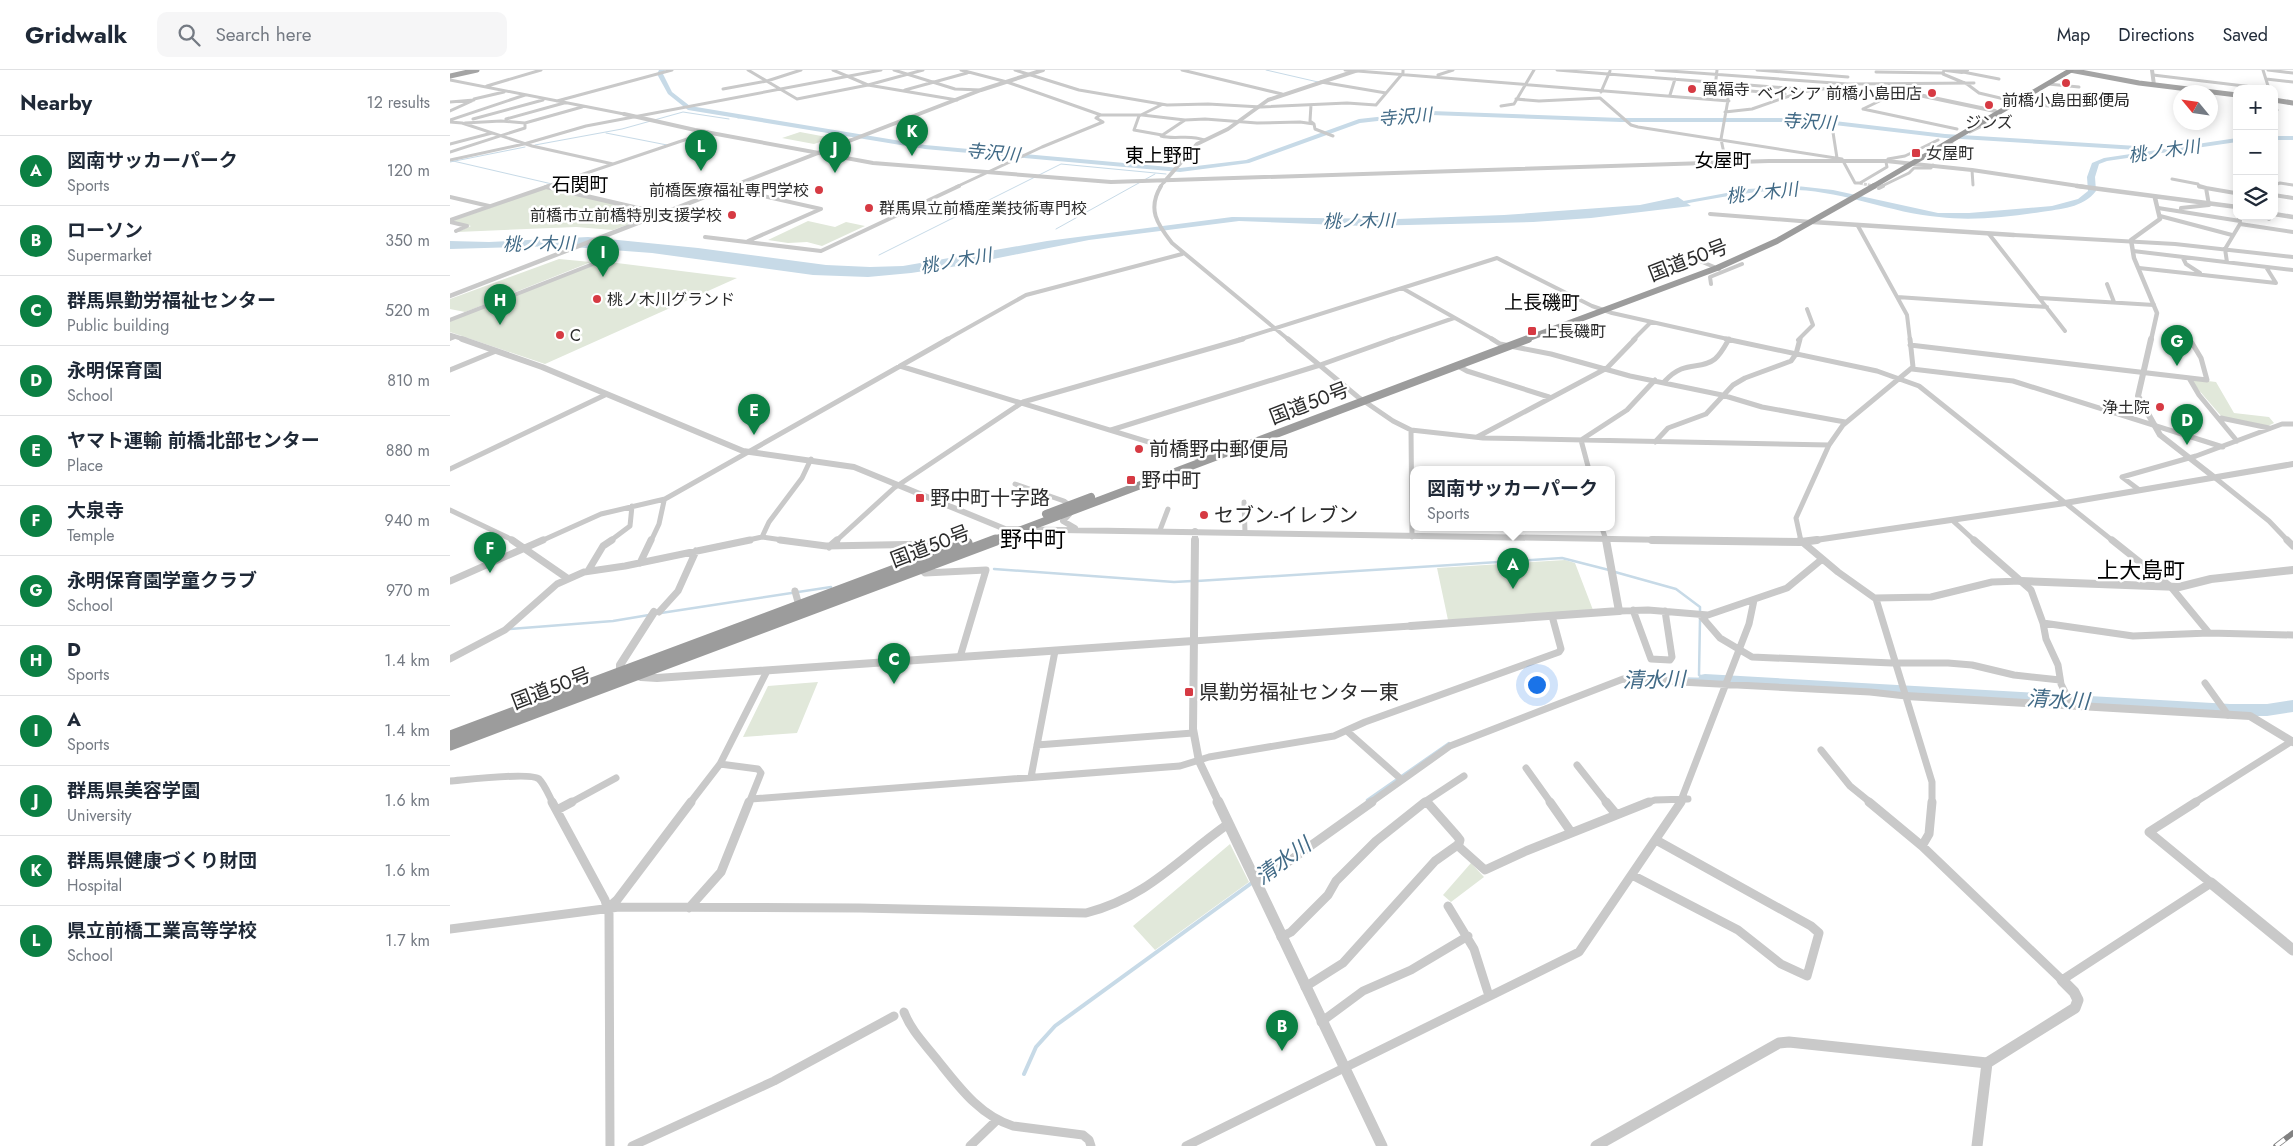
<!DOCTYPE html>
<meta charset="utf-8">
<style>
body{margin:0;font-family:Jost,"Noto Sans JP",sans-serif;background:#f6f6f7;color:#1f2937}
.controls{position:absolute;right:15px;top:15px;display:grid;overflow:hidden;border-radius:10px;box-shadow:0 2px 12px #0003}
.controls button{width:45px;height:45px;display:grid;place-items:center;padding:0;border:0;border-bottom:1px solid #e0e1e3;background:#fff;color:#1f2937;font:25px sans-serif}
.compass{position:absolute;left:1723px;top:15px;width:45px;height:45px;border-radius:50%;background:#fff;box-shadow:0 2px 12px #0003;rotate:299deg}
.you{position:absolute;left:1086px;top:614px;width:18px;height:18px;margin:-12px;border:4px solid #fff;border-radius:50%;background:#1a73e8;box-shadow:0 0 0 8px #1a73e833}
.badge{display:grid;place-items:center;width:32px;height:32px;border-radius:50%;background:#0b8043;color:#fff;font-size:16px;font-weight:700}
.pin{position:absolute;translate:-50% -41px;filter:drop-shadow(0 1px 2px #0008)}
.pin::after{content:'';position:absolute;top:26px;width:18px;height:15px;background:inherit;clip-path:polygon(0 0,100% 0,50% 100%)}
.popup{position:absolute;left:960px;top:396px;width:205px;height:65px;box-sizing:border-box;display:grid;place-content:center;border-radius:10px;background:#fff;filter:drop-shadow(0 1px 4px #0005);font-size:16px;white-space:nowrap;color:#747a83}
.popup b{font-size:19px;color:#1f2937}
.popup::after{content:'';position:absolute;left:50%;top:100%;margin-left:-10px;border:10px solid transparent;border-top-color:#fff}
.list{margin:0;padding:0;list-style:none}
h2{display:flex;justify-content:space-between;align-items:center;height:65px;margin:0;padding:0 20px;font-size:21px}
h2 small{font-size:16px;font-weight:400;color:#747a83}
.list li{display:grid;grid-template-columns:32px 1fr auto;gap:15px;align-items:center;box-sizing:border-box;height:70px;padding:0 20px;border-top:1px solid #e0e1e3}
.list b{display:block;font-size:19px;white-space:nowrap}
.list p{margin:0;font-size:16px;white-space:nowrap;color:#747a83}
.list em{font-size:16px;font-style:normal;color:#747a83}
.icon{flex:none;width:28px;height:28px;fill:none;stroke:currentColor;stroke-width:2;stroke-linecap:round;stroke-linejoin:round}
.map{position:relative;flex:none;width:1843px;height:1076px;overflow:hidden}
header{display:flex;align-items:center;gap:30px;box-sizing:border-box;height:70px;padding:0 25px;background:#fff;border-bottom:1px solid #e0e1e3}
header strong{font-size:24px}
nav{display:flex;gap:28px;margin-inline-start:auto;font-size:18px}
.search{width:350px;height:45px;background:#f6f6f7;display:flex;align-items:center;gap:12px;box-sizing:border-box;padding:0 18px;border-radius:10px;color:#747a83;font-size:19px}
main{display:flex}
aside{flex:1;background:#fff}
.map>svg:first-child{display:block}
</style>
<header>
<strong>Gridwalk</strong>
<div class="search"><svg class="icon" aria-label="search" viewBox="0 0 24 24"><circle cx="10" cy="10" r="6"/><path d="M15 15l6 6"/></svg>Search here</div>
<nav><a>Map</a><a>Directions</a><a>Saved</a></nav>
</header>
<main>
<aside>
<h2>Nearby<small>12 results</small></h2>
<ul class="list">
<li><span class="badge">A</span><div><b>図南サッカーパーク</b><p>Sports</p></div><em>120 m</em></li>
<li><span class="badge">B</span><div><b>ローソン</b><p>Supermarket</p></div><em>350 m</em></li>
<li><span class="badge">C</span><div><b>群馬県勤労福祉センター</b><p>Public building</p></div><em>520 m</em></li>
<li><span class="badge">D</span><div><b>永明保育園</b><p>School</p></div><em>810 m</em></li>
<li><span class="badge">E</span><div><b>ヤマト運輸 前橋北部センター</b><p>Place</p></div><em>880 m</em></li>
<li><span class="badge">F</span><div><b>大泉寺</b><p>Temple</p></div><em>940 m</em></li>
<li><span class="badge">G</span><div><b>永明保育園学童クラブ</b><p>School</p></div><em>970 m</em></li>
<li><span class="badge">H</span><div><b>D</b><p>Sports</p></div><em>1.4 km</em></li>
<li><span class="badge">I</span><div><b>A</b><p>Sports</p></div><em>1.4 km</em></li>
<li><span class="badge">J</span><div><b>群馬県美容学園</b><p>University</p></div><em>1.6 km</em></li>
<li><span class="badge">K</span><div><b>群馬県健康づくり財団</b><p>Hospital</p></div><em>1.6 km</em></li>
<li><span class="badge">L</span><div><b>県立前橋工業高等学校</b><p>School</p></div><em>1.7 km</em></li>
</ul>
</aside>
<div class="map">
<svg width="1843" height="1076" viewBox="0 0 1843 1076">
<rect width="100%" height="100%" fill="#fff"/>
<path fill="#e1e8da" d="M350 62 382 68 364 74 332 68Z
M96 118 206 144 163 160 126 157 7 162 21 156 2 151Z
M358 151 385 157 396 152 415 156 372 176 357 172 338 173 318 170Z
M109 189 141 192 15 242 0 239V229Z
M159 192 287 208 95 294 0 262V251L138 196Z
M1742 309 1766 312 1784 343 1819 347 1824 353 1818 356 1772 347 1747 318Z
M1115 490 1125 493 1143 540 998 550 987 498Z
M368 612 347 663 293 667 318 616Z
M780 774 799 812 705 880 683 856Z
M1021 793 1034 807 1001 832 993 825Z"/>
<path fill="#c7dae7" d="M1228 127 1241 136 1141 148 1083 152 914 156 789 151 639 170 508 196 461 203 418 207 363 205 202 183 109 176 0 179V171L39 172 138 167 248 178 376 195 420 197 453 196 597 171 782 147 948 149 1054 145 1190 135Z"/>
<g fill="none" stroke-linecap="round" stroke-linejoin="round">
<path stroke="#c7dae7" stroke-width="1" d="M816 0 868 12
M288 48 297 47
M156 63 217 75
M85 75 172 59 233 42 279 49
M3 91 102 114
M0 92 75 77
M606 159 705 104
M429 185 611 94 716 104"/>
<path stroke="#c7dae7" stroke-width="2.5" d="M544 499 724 512 742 511
M1165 502 1226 519 1250 537V543
M747 511 1112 488 1159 500
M211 543 381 517
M1250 549 1249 605 1254 609
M60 559 163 551 199 545
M1174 607 1255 609
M917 730 999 673"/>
<path stroke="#c7dae7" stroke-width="4" d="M574 1004 586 977 605 956 803 812"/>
<path fill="#c7dae7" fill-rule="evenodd" d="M209 0H215L213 4 222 22 240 36 475 75 730 98 796 90 909 49 981 41 1171 48H1359L1495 64 1687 76 1690 78 1687 80 1495 68 1359 52H1171L981 45 910 53 799 93 730 102 475 79 238 40 218 24 207 4Z
M1824 66H1843V70H1824Z
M1787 68V72L1657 91 1649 94 1645 107 1646 121C1633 138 1610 139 1591 142 1558 147 1522 151 1489 147 1441 143 1396 122 1347 120 1303 119 1259 130 1216 137L1212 135 1298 119 1347 116 1383 120 1488 143H1519L1602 136 1628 129 1638 121 1637 107 1642 93 1654 88Z
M1255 604 1780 634H1817L1843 630V642L1817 646H1780L1255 614 1250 613 1248 609 1250 605Z"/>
<path stroke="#d5d5d5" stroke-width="3" stroke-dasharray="3 1" stroke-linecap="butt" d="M1410 113 1427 117"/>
<path stroke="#d5d5d5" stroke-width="4" stroke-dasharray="4 2" stroke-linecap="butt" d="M1422 116 1429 118"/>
<path stroke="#c9c9c9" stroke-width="3" d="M298 0 347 29 418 15 473 0
M383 0 418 15 507 30
M444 0 505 19 531 20
M511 0 557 12 651 45H692L735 50 755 49 807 53 850 52 864 54
M565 0 629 20 717 35 758 34 811 37 897 33 926 35 953 3V0
M732 0 832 24
M895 0 1279 31
M1107 0 1349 19
M1206 0 1398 14 1524 13
M1267 0 1265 18 1335 24
M1307 0 1398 7
M1494 0 1493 4 1517 14 1529 23 1567 32 1599 36
M1813 0 1819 19
M1818 0 1843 3
M1426 2 1493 3
M1513 2 1549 9
M988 5 1003 0
M1703 5 1819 19
M1816 9 1843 12
M0 10 174 44
M871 12 936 23
M1598 14 1629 17
M37 16 91 0
M1434 18 1450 21
M273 19 317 11 351 0
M455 20 517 3
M1151 22 1160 1
M1220 25 1225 9
M24 29 54 22
M1066 29 1089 31 1150 28 1181 55 1188 57 1392 89 1405 113H1410L1437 97 1436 92 1438 89 1455 86 1488 70
M107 31 222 0
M0 32 24 30 0 41
M1824 34 1827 40
M711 35 689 46 684 60 712 65
M861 35 860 51 864 54 865 59 883 66
M1051 36 1064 34 1084 0
M1413 39 1507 59
M1413 39 1450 21
M1275 42 1302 39 1351 22 1387 17
M23 49 93 30
M56 49 114 33
M0 50 75 25
M735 50 711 66C725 70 740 64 754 70
M0 52 12 53 82 76 163 94
M15 53 51 51 75 53 132 37
M1382 56 1387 88
M1520 62 1538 53
M0 74 42 63
M0 82 75 58V53
M1486 84 1502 73
M0 90 74 74 136 56 431 0
M1276 93 1271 69 1278 30 1277 21
M1522 100 1523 115
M1722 109 1748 114 1749 117H1752
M1824 115 1830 113 1843 115
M95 117 258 62
M506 117 592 77 653 52 646 48 650 45
M710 117 714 112
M1430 117 1459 103 1464 98H1481L1483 95"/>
<path stroke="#c9c9c9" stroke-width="4" d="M711 116C697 139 707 154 722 173L839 270
M1787 117 1785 123 1787 137
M278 118 371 139 298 171
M1429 118 1433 116
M1756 118 1785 123
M1824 125 1843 128
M0 127 39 136
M1708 138 1790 151
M1731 141V138L1759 135 1756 118 1749 116
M1260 144 1362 152
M1710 146 1782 165
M1819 146V149
M0 150 99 116
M0 152 17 156 6 161
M1790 154 1843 162
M1408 156 1457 245 1460 270
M1539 164 1615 261
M1564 165 1725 174 1843 187
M255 167 371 181 509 116
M1683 181 1843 200
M1238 186 1269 199
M1733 188 1736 194 1750 203
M1777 192 1775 179 1790 154 1789 146
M1689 198 1826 213 1816 197
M1261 214 1260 207 1292 194
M1657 214 1664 232
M952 218 1044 270
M1447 227 1597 237
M1590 228 1704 235
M0 250 143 194
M0 269 5 267
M496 270 576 225 732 184
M788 270 1047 188 1142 236 1162 243 1282 270
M940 270 1004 248
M1183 270 1201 252
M1348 270 1363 255 1357 239"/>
<path stroke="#c9c9c9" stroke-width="5" d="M838 269 908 327 943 351 961 360 1033 368 1379 375
M1042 269 1050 274 1101 284 1180 306 1272 325 1312 337 1395 352
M1276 269 1427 301 1469 316 1663 471
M1460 275 1757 310 1751 288 1742 273
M450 296 738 384 755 391
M1008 296 1017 301 1099 327
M1462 299 1563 311 1773 377
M0 300 46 281
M1739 308 1749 325 1787 371
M1215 311C1235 289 1250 301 1265 289 1271 284 1275 276 1279 269
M1771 348 1819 358
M661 360 870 295 943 269
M961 360 962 467
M1027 367 1157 298 1185 269
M1131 370 1177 340 1205 310
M1131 370 1139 400
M1205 372 1218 358 1256 344 1283 315 1295 308 1341 291 1346 284 1350 269
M0 399 155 325
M1764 407 1819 451 1838 471
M565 414 614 431 619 435
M1688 419 1672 407 1746 386 1832 354H1843
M794 432 795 462
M0 440 65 471
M1502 450 1525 471
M1152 458 1156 470
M710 460 718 439
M312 467 319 452 352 408 361 389
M91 471 151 444 215 429 498 269
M160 471 180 456 182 436
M201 471 209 454 214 431 212 430
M294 471 312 467 339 471
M386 471 444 418 573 332 793 269
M1351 471 1346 448 1379 375 1393 355 1463 297 1460 269"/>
<path stroke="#c9c9c9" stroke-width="7" d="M62 470 117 508
M330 470 376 476 483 474 491 483
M1350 470 1388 502 1426 529 1482 712V733
M1524 470 1581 520 1593 553 1596 569 1608 595 1611 614 1622 636
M1662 470 1721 517 1759 563
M1837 470 1843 476
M379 477 387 470
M190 493 201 470
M470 498 475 503 536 500 510 587
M138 501 153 476 162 470
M0 511 93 470
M345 521 348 532 347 537
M1425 528 1481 527 1542 512 1571 511
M1183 540 1201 589 1220 590 1222 587 1215 541
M1169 541 1198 540 1258 545 1337 518 1371 490
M209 542 228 521 246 481
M1251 546 1270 568 1302 587 1442 593H1498L1522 595 1564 605 1610 610
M1593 553 1683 566 1759 563 1843 565
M743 571 961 556
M0 589 55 560 107 514 134 502 175 496 300 470
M1755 613 1778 645
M898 662 952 710
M587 675 743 663
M1371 680 1400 716 1421 733
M270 694 308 699 311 703 299 733
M1127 695 1157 733
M1076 698 1101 733
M581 707 605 581
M0 711C14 710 81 702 89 709 95 715 99 726 103 733
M301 729 730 696 759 687 884 666 915 652 1109 582 1111 579 1102 546
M976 731 978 733
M120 733 166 708
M240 733 270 694 317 601
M920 733 1000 676 1173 609 1420 622 1456 626
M973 733 1014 706
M1196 733 1205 730 1238 729
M1230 733 1299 554 1304 530
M1744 733 1842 671"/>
<path stroke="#c9c9c9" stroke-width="9" d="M102 732 155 830 159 844 160 1076
M1100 732 1121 762
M1156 732 1166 744
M1419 732 1472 776 1612 910 1761 813 1699 762 1746 732
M107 740 122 732
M1007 775 1035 800 1076 781 1199 732
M1472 776 1479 764 1482 732
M1182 805 1288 860 1331 894 1357 906 1369 863 1361 856 1206 770
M807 814 922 732
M998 836 1024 879 1039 926
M159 837 167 830 241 732
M239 838 271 802 299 732
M0 859 169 837 410 838 636 843C698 827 728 789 778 754
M831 867 841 862 878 825 886 811 926 771 975 732
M855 917 893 893 985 791 1009 774 1010 770 1007 766 977 732
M454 942C461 960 473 972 485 987 507 1014 528 1045 563 1056L633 1065 639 1070 641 1076
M871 952 913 921 961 900 1018 866
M182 1076 324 1011 444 946
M520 1076 547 1050
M736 1076 1129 882 1231 732"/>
<path stroke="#c9c9c9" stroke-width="4" d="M1496 0 1512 2 1517 0
M1702 0 1704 15
M1450 21 1545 41
M174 44 245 60 423 93 661 112 1319 91H1436L1522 100 1635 117
M714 112 747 74 778 59 818 30 908 0
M97 117H99
M280 117 531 20 593 0"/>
<path stroke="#c9c9c9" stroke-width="4.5" d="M1627 116 1787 137
M97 117 213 144
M1824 144 1843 147
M1363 152 1564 165
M0 226 283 116
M0 265 16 270
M1701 270 1707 243 1684 188 1681 170 1710 149 1705 128"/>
<path stroke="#c9c9c9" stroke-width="6" d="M12 269 92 297 293 381 404 397 555 459 1279 471
M1701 269 1688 326 1710 365 1764 407
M621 442 613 451 625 458
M745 471V461
M1359 471 1615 433 1843 394"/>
<path stroke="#c9c9c9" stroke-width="8" d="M745 470 743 659 749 691 769 733
M1202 470 1351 472 1367 470
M1571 511 1729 517 1761 509 1843 500
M204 542 170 595V600L191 607 207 608 743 571
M961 556 1169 541 1156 470
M1456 626 1800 646 1843 672"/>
<path stroke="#c9c9c9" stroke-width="11" d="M768 732 932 1076
M1761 813 1843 880
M1146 1076 1329 973 1339 972 1537 993 1625 938 1628 930 1624 922 1612 910
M1527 1076 1537 993"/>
<path stroke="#a4a4a4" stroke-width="5" d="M1620 0 1689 13 1787 25
M0 6 27 0
M1824 30 1843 33"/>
<path stroke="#9c9c9c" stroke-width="5" d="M1422 117 1621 0"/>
<path stroke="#9c9c9c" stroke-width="6" d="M1074 270 1267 198 1327 171 1424 116"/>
<path stroke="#9c9c9c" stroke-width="8" d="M596 444 641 427
M542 471 1078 269"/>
<path stroke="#9c9c9c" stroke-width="11" d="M0 666 517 473
M0 675 546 470"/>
<defs>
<path id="rail" d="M1826 1076 1843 1063"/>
</defs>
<use href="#rail" stroke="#818181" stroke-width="5.5"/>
<use href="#rail" stroke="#fff" stroke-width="4" stroke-dasharray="11" stroke-linecap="butt"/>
</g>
<g fill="#d63a43" stroke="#fff" stroke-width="2">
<circle cx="1616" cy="13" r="5"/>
<circle cx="1242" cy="19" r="5"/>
<circle cx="1482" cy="23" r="5"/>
<circle cx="1539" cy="35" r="5"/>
<rect x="1461" y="78" width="10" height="10" rx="2.5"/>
<circle cx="369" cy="120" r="5"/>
<circle cx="419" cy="138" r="5"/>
<circle cx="282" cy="145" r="5"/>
<circle cx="147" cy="229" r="5"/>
<rect x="1077" y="256" width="10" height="10" rx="2.5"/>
<circle cx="110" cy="265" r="5"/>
<circle cx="1710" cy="337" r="5"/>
<circle cx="689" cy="379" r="5"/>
<rect x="676" y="405" width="10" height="10" rx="2.5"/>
<rect x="465" y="423" width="10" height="10" rx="2.5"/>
<circle cx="754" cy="445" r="5"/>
<rect x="734" y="617" width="10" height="10" rx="2.5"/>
</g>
<g text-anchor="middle" stroke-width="5" stroke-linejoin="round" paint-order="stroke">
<g font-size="16" fill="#2c2c2c" stroke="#fff" text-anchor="start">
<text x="1252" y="25">萬福寺</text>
<text x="1472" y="29" text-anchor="end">ベイシア 前橋小島田店</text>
<text x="1616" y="36" text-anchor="middle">前橋小島田郵便局</text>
<text x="1539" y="58" text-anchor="middle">ジンズ</text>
<text x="1476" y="89">女屋町</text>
<text x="359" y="126" text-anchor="end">前橋医療福祉専門学校</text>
<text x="429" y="144">群馬県立前橋産業技術専門校</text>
<text x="272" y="151" text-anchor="end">前橋市立前橋特別支援学校</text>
<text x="157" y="235">桃ノ木川グランド</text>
<text x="1092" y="267">上長磯町</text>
<text x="120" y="271">C</text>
<text x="1700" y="343" text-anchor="end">浄土院</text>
</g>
<g font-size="18" font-style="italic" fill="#416a86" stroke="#fff">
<text transform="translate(955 47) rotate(-5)" y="6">寺沢川</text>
<text transform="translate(1359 52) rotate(3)" y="6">寺沢川</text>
<text transform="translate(1714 81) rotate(-8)" y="6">桃ノ木川</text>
<text transform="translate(543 83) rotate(5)" y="6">寺沢川</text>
<text transform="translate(1312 123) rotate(-6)" y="6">桃ノ木川</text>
<text transform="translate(909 151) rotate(-1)" y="6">桃ノ木川</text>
<text transform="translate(89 174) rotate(-1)" y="6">桃ノ木川</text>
<text transform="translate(506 191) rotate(-10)" y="6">桃ノ木川</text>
</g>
<g font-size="19" fill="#000" stroke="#fff">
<text x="713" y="92">東上野町</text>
<text x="1273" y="97">女屋町</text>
<text x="130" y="121">石関町</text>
<text x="1092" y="239">上長磯町</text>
</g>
<g font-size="20" fill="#2c2c2c" stroke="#fff">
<text transform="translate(1238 190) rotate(-21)" y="7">国道50号</text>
<text transform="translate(859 333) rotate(-21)" y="7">国道50号</text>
<text transform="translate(480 476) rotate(-21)" y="7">国道50号</text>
<text transform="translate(101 618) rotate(-21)" y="7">国道50号</text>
</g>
<g font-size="20" fill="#2c2c2c" stroke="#fff" text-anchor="start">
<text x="699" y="386">前橋野中郵便局</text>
<text x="691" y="417">野中町</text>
<text x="480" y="435">野中町十字路</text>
<text x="764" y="452">セブン-イレブン</text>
<text x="749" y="629">県勤労福祉センター東</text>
</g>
<g font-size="21" font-style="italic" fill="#416a86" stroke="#fff">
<text transform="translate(1204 610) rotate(-1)" y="7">清水川</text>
<text transform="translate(1608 630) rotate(3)" y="7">清水川</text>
<text transform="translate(833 791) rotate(-36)" y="7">清水川</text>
</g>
<g font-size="22" fill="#000" stroke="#fff">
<text x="583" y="477">野中町</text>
<text x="1691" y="508">上大島町</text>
</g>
</g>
</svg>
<div class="controls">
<button>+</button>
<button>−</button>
<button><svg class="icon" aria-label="layers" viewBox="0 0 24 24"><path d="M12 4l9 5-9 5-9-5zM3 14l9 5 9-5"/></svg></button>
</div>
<svg class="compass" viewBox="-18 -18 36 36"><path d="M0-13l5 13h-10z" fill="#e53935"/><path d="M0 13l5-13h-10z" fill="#747a83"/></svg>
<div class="you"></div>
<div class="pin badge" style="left:1063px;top:519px">A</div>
<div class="popup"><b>図南サッカーパーク</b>Sports</div>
<div class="pin badge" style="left:832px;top:981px">B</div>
<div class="pin badge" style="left:444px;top:614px">C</div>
<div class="pin badge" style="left:1737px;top:375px">D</div>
<div class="pin badge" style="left:304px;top:365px">E</div>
<div class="pin badge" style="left:40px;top:503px">F</div>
<div class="pin badge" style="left:1727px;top:296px">G</div>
<div class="pin badge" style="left:50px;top:255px">H</div>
<div class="pin badge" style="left:153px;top:207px">I</div>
<div class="pin badge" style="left:385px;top:103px">J</div>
<div class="pin badge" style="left:462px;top:86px">K</div>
<div class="pin badge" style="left:251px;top:101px">L</div>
</div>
</main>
